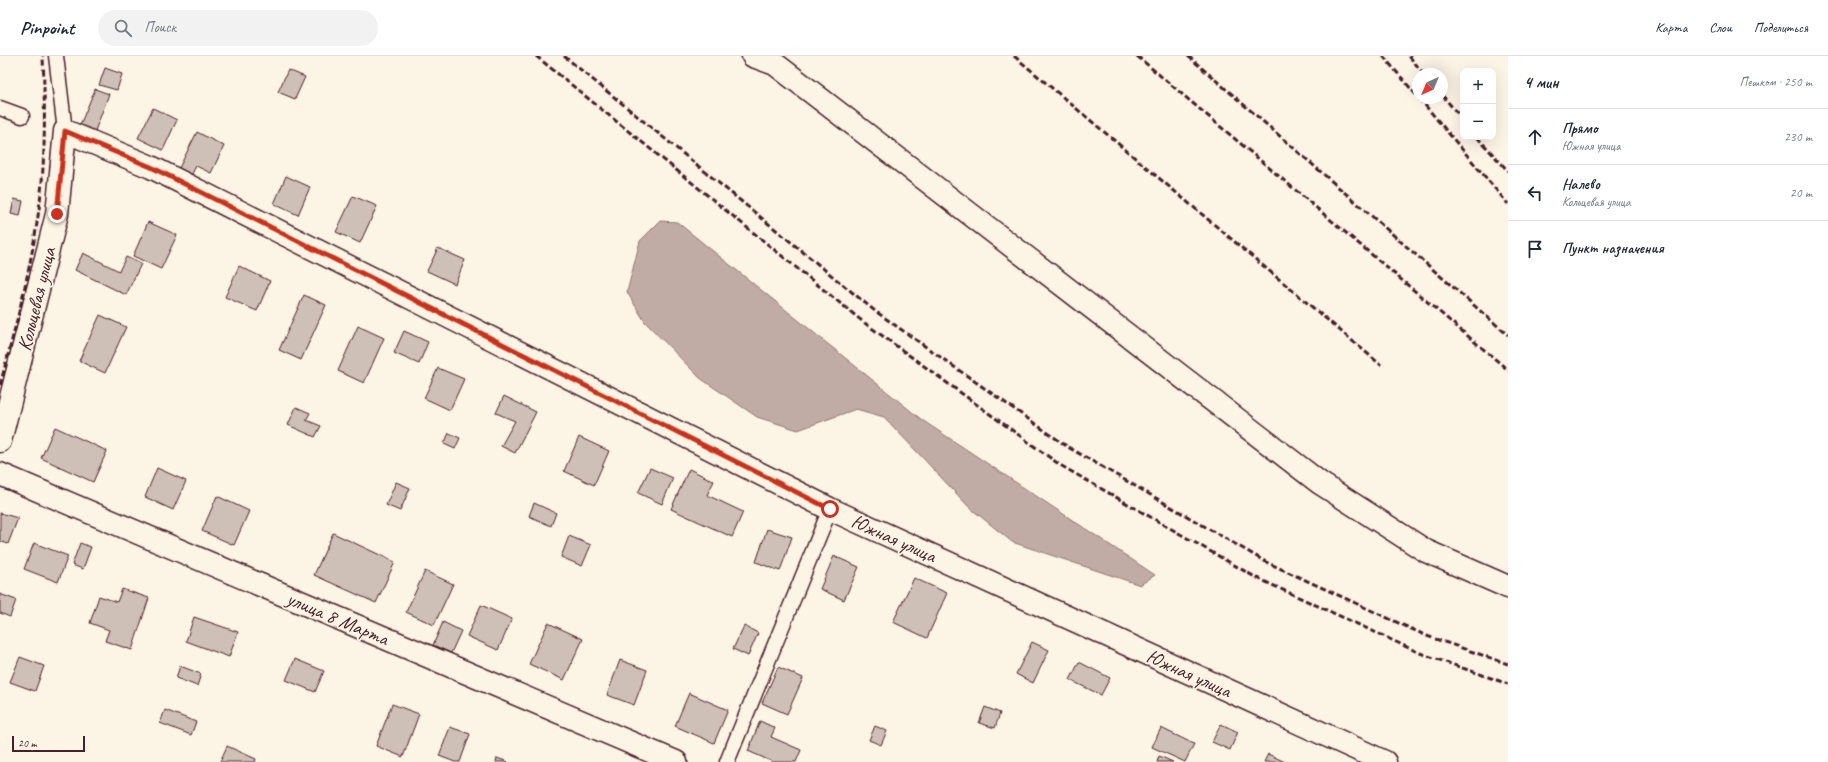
<!DOCTYPE html>
<html lang="ru">
<meta charset="utf-8">
<style>
body{margin:0;font-family:Caveat,sans-serif;background:#f2f2f3;color:#1f2937}
.controls{position:absolute;right:12px;top:12px;display:grid;overflow:hidden;border-radius:8px;box-shadow:0 4px 16px #0002}
.controls button{width:36px;height:36px;display:grid;place-items:center;padding:0;border:0;border-bottom:1px solid #e0e1e3;background:#fff;color:#1f2937;font:20px sans-serif}
.compass{position:absolute;left:1412px;top:12px;width:36px;height:36px;border-radius:50%;background:#fff;box-shadow:0 4px 16px #0002;rotate:224deg}
.scale{position:absolute;left:12px;bottom:10px;width:73px;box-sizing:border-box;padding-left:4px;border:2px solid #4a1f2b;border-top:0;font-size:11px;line-height:14px;white-space:nowrap;color:#4a1f2b;-webkit-text-stroke:3px #fcf5e5;paint-order:stroke}
.stop{position:absolute;width:12px;height:12px;margin:-9px;border:3px solid #c8321e;border-radius:50%;background:#fff}
.stop.end{background:#c8321e;border-color:#fff;box-shadow:0 1px 4px #0008}
.list{margin:0;padding:0;list-style:none}
h2{display:flex;justify-content:space-between;align-items:center;height:52px;margin:0;padding:0 16px;font-size:17px}
h2 small{font-size:13px;font-weight:400;color:#747a83}
.list li{display:grid;grid-template-columns:26px 1fr auto;gap:12px;align-items:center;box-sizing:border-box;height:56px;padding:0 16px;border-top:1px solid #e0e1e3}
.list b{display:block;font-size:15px;white-space:nowrap}
.list p{margin:0;font-size:13px;white-space:nowrap;color:#747a83}
.list em{font-size:13px;font-style:normal;color:#747a83}
.icon{flex:none;width:22px;height:22px;fill:none;stroke:currentColor;stroke-width:2;stroke-linecap:round;stroke-linejoin:round}
.map{position:relative;flex:none;width:1508px;height:706px;overflow:hidden}
header{display:flex;align-items:center;gap:24px;box-sizing:border-box;height:56px;padding:0 20px;background:#fff;border-bottom:1px solid #e0e1e3}
header strong{font-size:19px}
nav{display:flex;gap:22px;margin-inline-start:auto;font-size:14px}
.search{width:280px;height:36px;background:#f2f2f3;display:flex;align-items:center;gap:10px;box-sizing:border-box;padding:0 14px;border-radius:22px;color:#747a83;font-size:15px}
main{display:flex}
aside{flex:1;background:#fff}
.map>svg:first-child{display:block}
</style>
<header>
<strong>Pinpoint</strong>
<div class="search"><svg class="icon" aria-label="search" viewBox="0 0 24 24"><circle cx="10" cy="10" r="6"/><path d="M15 15l6 6"/></svg>Поиск</div>
<nav><a>Карта</a><a>Слои</a><a>Поделиться</a></nav>
</header>
<main>
<div class="map">
<svg width="1508" height="706" viewBox="0 0 1508 706">
<rect width="100%" height="100%" fill="#fcf5e5"/>
<filter id="ink" filterUnits="userSpaceOnUse"><feTurbulence type="fractalNoise" baseFrequency=".025" numOctaves="2"/><feDisplacementMap in="SourceGraphic" scale="8" xChannelSelector="R" yChannelSelector="G"/><feConvolveMatrix kernelMatrix="1 2 1 2 8 2 1 2 1" color-interpolation-filters="sRGB"/></filter>
<g filter="url(#ink)">
<path fill="#c0aca5" stroke="#917474" d="M660 165 677 166 922 364 1155 519 1140 529 1012 486 969 451 884 361 856 353 798 374 757 361 700 322 645 266 627 236 640 185Z"/>
<path fill="#cfc0b7" stroke="#4a1f2b" d="M105 12 122 18 117 34 99 29Z
M288 14 305 21 295 43 278 36Z
M95 33 109 38 93 80 78 74Z
M153 52 177 64 163 94 138 82Z
M197 76 224 90 211 117 196 110 191 120 178 114Z
M286 120 310 131 298 159 274 148Z
M353 140 377 150 360 187 336 176Z
M14 143 23 145 20 160 11 158Z
M148 166 177 179 161 213 133 200Z
M438 192 465 204 455 228 427 215Z
M83 197 119 215 126 201 141 208 126 239 75 214Z
M239 210 270 225 257 255 225 241Z
M304 239 326 249 301 304 279 294Z
M100 259 126 271 105 317 79 305Z
M358 270 384 282 364 327 338 315Z
M404 275 428 286 419 308 394 297Z
M438 312 464 323 450 354 424 342Z
M504 340 536 356 515 397 501 390 515 365 496 357Z
M296 351 310 357 306 364 321 370 315 381 288 369Z
M55 371 107 395 93 426 41 402Z
M449 377 460 382 455 393 444 388Z
M579 381 609 395 594 429 564 415Z
M157 412 186 425 173 454 145 441Z
M650 412 673 422 662 448 638 437Z
M689 413 714 425 707 439 743 456 732 481 671 453Z
M396 426 410 432 400 455 386 449Z
M217 440 249 455 234 489 202 475Z
M534 447 556 457 551 470 529 460Z
M0 457 18 462 8 488 0 485Z
M767 473 792 481 780 515 756 506Z
M333 477 395 506 376 547 314 519Z
M569 480 591 489 582 510 561 501Z
M34 487 68 500 58 526 24 513Z
M80 487 91 491 83 513 72 509Z
M834 500 859 511 844 544 820 533Z
M425 515 453 528 434 569 406 556Z
M914 522 947 537 927 582 893 566Z
M122 533 149 542 132 594 105 585 109 574 90 567 99 540 117 546Z
M0 538 16 544 10 561 0 557Z
M481 549 512 563 498 594 467 580Z
M194 561 238 576 229 601 186 585Z
M443 566 461 575 451 597 433 589Z
M548 567 583 583 564 624 529 608Z
M744 570 758 577 748 600 733 593Z
M1032 586 1049 594 1033 627 1016 618Z
M20 601 44 610 35 635 10 626Z
M295 603 324 615 315 636 286 624Z
M620 604 647 614 634 649 607 639Z
M1079 606 1110 622 1101 639 1070 624Z
M180 610 201 618 197 630 176 622Z
M778 611 803 622 787 658 762 647Z
M689 637 728 654 714 687 675 670Z
M392 648 419 658 403 701 376 690Z
M985 651 1000 657 995 672 979 667Z
M165 654 196 666 191 679 160 667Z
M760 665 775 672 771 681 801 694 796 706H773L748 695Z
M1221 668 1238 676 1230 694 1212 686Z
M875 670 887 675 881 689 869 684Z
M450 671 470 678 460 706H455L439 700Z
M1161 672 1194 688 1185 706 1152 691Z
M227 690 256 703 255 706H220Z
M1268 698 1285 706H1264Z
M1159 700 1173 706H1157Z
M497 702 508 706H496Z"/>
<g fill="none" stroke-linecap="round" stroke-linejoin="round">
<defs>
<path id="lane" d="M56 0 65 75
M0 52 22 60
M727 706 830 453"/>
<path id="street" d="M753 0 775 8 1320 427 1426 495 1508 531
M0 385 57 158 65 75 151 111 830 453 1385 706
M0 418 676 706"/>
</defs>
<use href="#lane" stroke="#4a1f2b" stroke-width="17"/>
<use href="#street" stroke="#4a1f2b" stroke-width="25"/>
<use href="#lane" stroke="#fcf5e5" stroke-width="14"/>
<use href="#street" stroke="#fcf5e5" stroke-width="22"/>
<path stroke="#4a1f2b" stroke-width="3" stroke-dasharray="6 3" stroke-linecap="butt" d="M536 0 862 265 1060 409 1255 521 1420 597 1508 628
M564 0 875 255 1068 391 1266 506 1427 580 1508 608
M1014 0 1381 309
M1137 0 1508 314
M1188 0 1508 279
M1383 0 1418 41
M1409 0 1424 18
M1442 39 1463 64
M1419 42 1508 148
M1477 81 1508 115
M0 329C15 273 30 217 38 160 46 107 45 53 43 0"/>
</g>
</g>
<g fill="none" stroke-linecap="round" stroke-linejoin="round" filter="url(#ink)">
<path stroke="#c8321e" stroke-width="5" d="M57 158 65 75 151 111 830 453"/>
</g>
<g text-anchor="middle" stroke-width="3.5" stroke-linejoin="round" paint-order="stroke">
<g font-size="20" fill="#4a1f2b" stroke="#fcf5e5">
<text transform="translate(36 243) rotate(-76)" y="7">Кольцевая улица</text>
<text transform="translate(894 482) rotate(24)" y="7">Южная улица</text>
<text transform="translate(338 562) rotate(23)" y="7">улица 8 Марта</text>
<text transform="translate(1189 617) rotate(24)" y="7">Южная улица</text>
</g>
</g>
</svg>
<div class="controls">
<button>+</button>
<button>−</button>
</div>
<svg class="compass" viewBox="-18 -18 36 36"><path d="M0-13l5 13h-10z" fill="#e53935"/><path d="M0 13l5-13h-10z" fill="#747a83"/></svg>
<div class="scale">20 m</div>
<div class="stop" style="left:830px;top:453px"></div>
<div class="stop end" style="left:57px;top:158px"></div>
</div>
<aside>
<h2>4 мин<small>Пешком · 250 m</small></h2>
<ul class="list">
<li><svg class="icon" aria-label="ahead" viewBox="0 0 24 24"><path d="M12 20V5M6 11l6-6 6 6"/></svg><div><b>Прямо</b><p>Южная улица</p></div><em>230 m</em></li>
<li><svg class="icon" aria-label="left" viewBox="0 0 24 24"><path d="M17 20v-9H6M10 6l-5 5 5 5"/></svg><div><b>Налево</b><p>Кольцевая улица</p></div><em>20 m</em></li>
<li><svg class="icon" aria-label="arrive" viewBox="0 0 24 24"><path d="M6 21V4h12l-3 4 3 4H6"/></svg><div><b>Пункт назначения</b></div></li>
</ul>
</aside>
</main>
